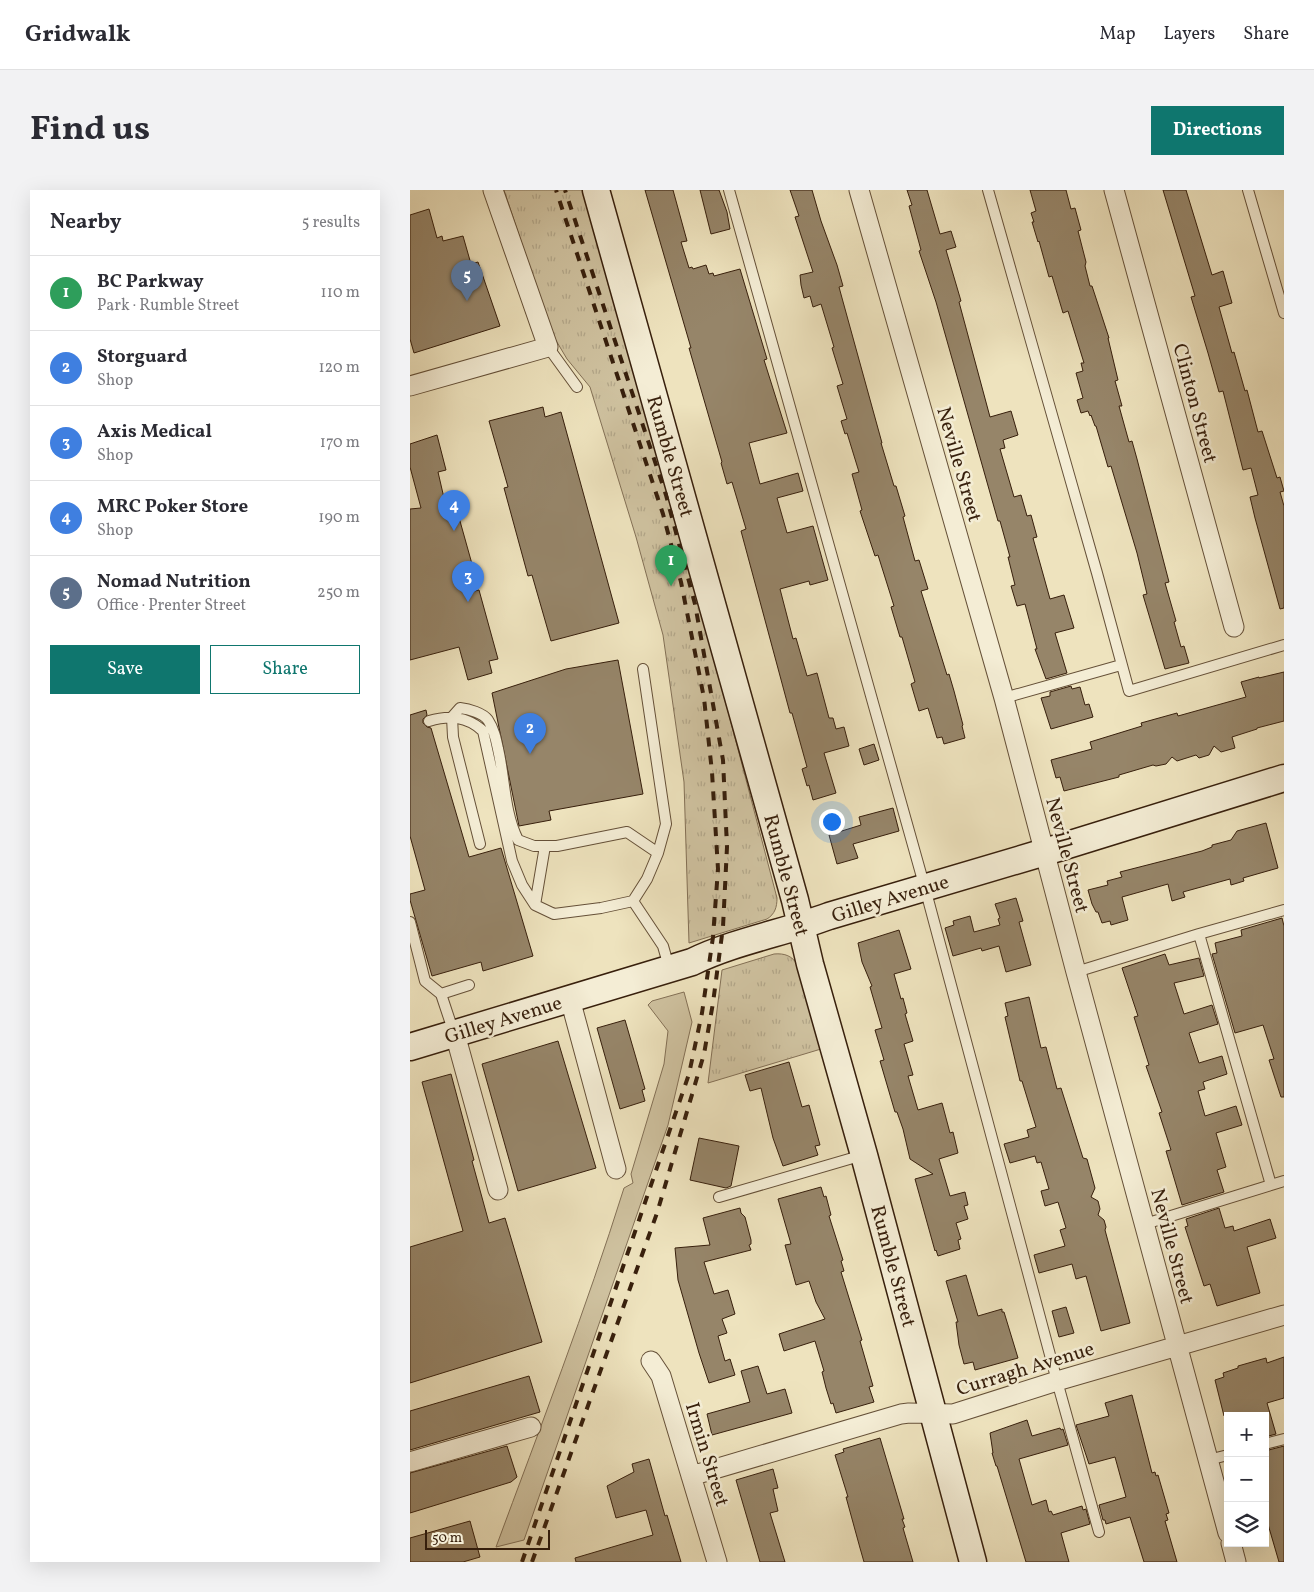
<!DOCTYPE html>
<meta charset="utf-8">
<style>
body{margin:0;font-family:Vollkorn,serif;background:#f2f2f3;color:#2b2b33}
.controls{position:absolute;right:15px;bottom:15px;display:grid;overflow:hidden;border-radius:0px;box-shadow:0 5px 20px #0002}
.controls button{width:45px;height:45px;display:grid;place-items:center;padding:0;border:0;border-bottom:1px solid #e1e1e2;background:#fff;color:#2b2b33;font:25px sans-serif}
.scale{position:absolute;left:15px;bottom:12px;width:125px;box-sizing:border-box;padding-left:5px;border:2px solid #371f0c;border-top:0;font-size:14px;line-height:18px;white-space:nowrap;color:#371f0c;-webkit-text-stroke:4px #f4edd5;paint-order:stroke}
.you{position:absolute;left:421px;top:631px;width:18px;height:18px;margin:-12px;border:4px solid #fff;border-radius:50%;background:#1a73e8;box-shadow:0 0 0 8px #1a73e833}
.badge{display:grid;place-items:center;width:32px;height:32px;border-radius:50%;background:#0f766e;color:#fff;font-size:16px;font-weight:700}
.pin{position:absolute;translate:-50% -41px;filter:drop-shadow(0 1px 2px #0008)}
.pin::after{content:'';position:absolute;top:26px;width:18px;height:15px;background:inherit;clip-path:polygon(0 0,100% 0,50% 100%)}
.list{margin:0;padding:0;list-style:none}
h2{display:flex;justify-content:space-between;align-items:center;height:65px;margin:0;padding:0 20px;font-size:21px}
h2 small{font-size:16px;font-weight:400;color:#7c7c81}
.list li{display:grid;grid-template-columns:32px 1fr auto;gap:15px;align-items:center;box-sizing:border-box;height:75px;padding:0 20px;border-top:1px solid #e1e1e2}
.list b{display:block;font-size:19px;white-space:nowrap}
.list p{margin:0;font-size:16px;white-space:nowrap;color:#7c7c81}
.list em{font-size:16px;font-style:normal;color:#7c7c81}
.actions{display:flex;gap:10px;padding:15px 20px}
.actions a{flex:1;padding:11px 0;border:1px solid #0f766e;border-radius:0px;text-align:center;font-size:18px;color:#0f766e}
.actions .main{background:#0f766e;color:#fff}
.icon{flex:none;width:28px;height:28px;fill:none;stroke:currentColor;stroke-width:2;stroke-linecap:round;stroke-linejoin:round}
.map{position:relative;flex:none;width:874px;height:1372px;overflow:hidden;border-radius:0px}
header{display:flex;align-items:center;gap:30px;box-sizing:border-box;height:70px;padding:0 25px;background:#fff;border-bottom:1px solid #e1e1e2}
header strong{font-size:24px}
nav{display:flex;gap:28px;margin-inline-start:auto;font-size:18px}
.intro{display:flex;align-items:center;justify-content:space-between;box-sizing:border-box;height:120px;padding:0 30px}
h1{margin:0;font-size:35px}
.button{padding:12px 22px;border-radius:0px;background:#0f766e;color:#fff;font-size:18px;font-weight:700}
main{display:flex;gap:30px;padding:0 30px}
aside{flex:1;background:#fff;border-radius:0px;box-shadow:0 5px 20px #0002}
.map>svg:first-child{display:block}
</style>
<header>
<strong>Gridwalk</strong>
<nav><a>Map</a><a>Layers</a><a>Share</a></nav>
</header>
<div class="intro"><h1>Find us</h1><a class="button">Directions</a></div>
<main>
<aside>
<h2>Nearby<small>5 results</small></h2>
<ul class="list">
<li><span class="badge" style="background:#2e9e5b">1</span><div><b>BC Parkway</b><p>Park · Rumble Street</p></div><em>110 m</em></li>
<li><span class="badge" style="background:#3f7fe0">2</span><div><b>Storguard</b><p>Shop</p></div><em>120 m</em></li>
<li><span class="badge" style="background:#3f7fe0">3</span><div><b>Axis Medical</b><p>Shop</p></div><em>170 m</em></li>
<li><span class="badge" style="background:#3f7fe0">4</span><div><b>MRC Poker Store</b><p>Shop</p></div><em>190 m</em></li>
<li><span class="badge" style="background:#5c6f8a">5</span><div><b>Nomad Nutrition</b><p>Office · Prenter Street</p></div><em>250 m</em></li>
</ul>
<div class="actions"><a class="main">Save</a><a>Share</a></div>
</aside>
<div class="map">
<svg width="874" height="1372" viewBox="0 0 874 1372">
<defs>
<pattern id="park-tufts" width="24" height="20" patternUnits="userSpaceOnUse" patternTransform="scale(1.25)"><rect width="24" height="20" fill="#cfc2a0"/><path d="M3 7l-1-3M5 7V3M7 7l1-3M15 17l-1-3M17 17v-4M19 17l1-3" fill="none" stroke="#b2a689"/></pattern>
</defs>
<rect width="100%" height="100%" fill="#eee3be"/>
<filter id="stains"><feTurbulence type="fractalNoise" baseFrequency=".004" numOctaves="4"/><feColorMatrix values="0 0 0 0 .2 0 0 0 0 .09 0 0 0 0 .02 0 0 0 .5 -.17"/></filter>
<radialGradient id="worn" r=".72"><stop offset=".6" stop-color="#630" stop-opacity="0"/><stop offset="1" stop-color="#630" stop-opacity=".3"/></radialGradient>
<path fill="#cfc2a0" stroke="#837056" d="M274 802 282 832 258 935 114 1350 86 1357C130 1238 176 1119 214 998L223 993 221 984 254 874 258 841 238 815 242 811Z"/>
<path fill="url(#park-tufts)" stroke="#837056" d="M94 0H174L318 521 367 708C367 717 365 724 357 729L279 753 274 592 253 445 226 347 180 197 157 169 141 142Z
M364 764C375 763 382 766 388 775L411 859 298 893 312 780Z"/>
<path fill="#968569" stroke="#371f0c" d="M235 0H263L277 51 271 52 279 78 282 77 283 79 296 75 299 84 303 83 304 86 330 79 357 169 354 170 377 243 339 253 350 294 388 283 393 301 367 308 377 343 403 336 418 390 400 395 399 391 370 399 383 449 386 448 397 486 407 483 419 528H423L426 539 434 537 439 556 414 563 426 603 403 610 399 595 397 596 392 579 397 577 382 523H380L331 341 336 339 322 292 317 294 311 273 312 272 279 158H281Z
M290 0H309L317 22 320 39 301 44Z
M380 0H402L411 31 427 75 433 96 429 97 432 108 472 253H471L484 296H486L495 326 493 327 505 371 509 370 518 399 511 401 537 485 539 484 544 501 553 535 552 536 555 548 534 554 532 547 527 548 518 518 509 521 501 494 505 492 492 447H490L481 417 484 416 468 365 465 366 450 321 452 320 442 284 449 282 437 243 435 244 431 231 437 229 427 196 433 194 422 158 424 157 411 114 403 117 400 106 394 108 391 95 390 85 403 82 385 27 389 26Z
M497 0H517L530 44 541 41 546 57 536 60 551 111 549 112 580 227 601 221 608 245 593 250 595 258 590 259 604 307 611 305 617 326 621 325 627 347 623 348 640 409 654 405 664 438 645 443 657 483 636 489 625 459H627L615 414 607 416 601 396 605 395 598 367H600L590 331H588L526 112 509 61 511 60 499 16 502 15Z
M620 0H656L661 19 665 18 671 40 668 41 676 72 675 76 680 96H682L699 148H698L708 190 705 191 712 216H709L719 252 722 251 727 269 759 392 755 393 766 431 764 432 771 457 774 456 779 473 755 479 733 405 737 404 727 363 701 276 698 277 686 236H685L681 225 680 226 678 221 671 223 667 210 673 208 666 183 673 181 671 173H674L658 121 653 123 642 86 639 87 629 51 628 52 622 32H624L621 23 626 21Z
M753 0H776L802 85 813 81 822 113 809 117 822 163 824 162 835 201 837 200 848 242 852 241 867 288 870 287 874 301 870 302 874 316V418L870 419 845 328 840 307 848 305 841 278 833 280 813 201 809 202 798 163 781 107 785 106Z
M19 19 27 48 32 46 33 51 53 46 61 74 68 72 90 136 4 163 0 149V25Z
M133 217 135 227 151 222 209 433 141 451 122 385 118 386 94 298 98 297 79 231Z
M27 245 36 280 28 282 34 308 43 306 62 374 53 377 60 402 69 400 88 469 79 471 82 483 58 490 49 457 0 470V319L11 318 0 277V254Z
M208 470 233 604 139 621 141 630 109 636 82 503 156 479Z
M874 482V531L847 538V539L822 547 825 558 811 562 804 556 799 565 789 568 786 565 767 571 762 567 756 574 746 576 743 575 709 585V587L654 601 650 587 646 588 641 570 682 559 680 552 732 536 731 533 767 523 768 526 836 507 831 492 849 487V488Z
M661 496 662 499 670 497 675 515 679 514 683 527 641 539 631 508 640 506V502Z
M16 520 17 525 13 529V533L17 537 21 538 59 667 91 658 123 766 73 781 71 772 22 786 0 710V704L15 700 0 646V525Z
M464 554 469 570 454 575 449 559Z
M483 618 489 641 443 654 448 668 427 674 419 645 451 635 449 627Z
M856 633 868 678 833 688 834 691 821 695 820 689 773 702 775 707 762 711 758 694 712 707 718 730 701 735 700 731 692 733 688 722H686L682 714 678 700 698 695 697 691 712 687 710 682 792 661 802 657V655L821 650 827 641Z
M606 708 613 731 609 732 621 775 596 782 589 756 572 761 571 758 543 766 535 738 544 735 543 731 560 726 564 742 590 735 588 729 590 728 585 714Z
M872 728 874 736V907H871L859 870 864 869 853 835 825 843 802 764 807 763 805 753 832 746 831 740Z
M489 740 501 779 484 784 491 809 493 808 497 823 495 824 503 851 494 854 503 885 498 886 508 920 532 913 540 943 543 942 548 963 529 969 540 1006 555 1002 558 1015 554 1016 558 1029 546 1033 551 1049 548 1050 550 1059 528 1066 526 1060 525 1061 505 989 523 984 500 969 493 939 487 922H485L470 871 474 870 465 840 472 838 460 797 462 796 452 772 448 753Z
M755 764 759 775 789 768 794 786 764 793 774 824 802 815 808 834 779 843 789 873 812 866 817 884 793 892 795 899 788 901 795 926 826 916 832 935 806 943 816 977 807 980 814 1002 772 1015 756 961 761 960 749 923 752 922 736 876 739 875 724 827 728 826 712 778Z
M619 807 631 858 636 857 647 899 651 898 673 968 677 969 685 998 681 1007 688 1011 690 1019 688 1025 694 1030 696 1037 695 1040 720 1133 691 1141 676 1086 666 1089 662 1074 629 1083 624 1065 655 1056 650 1040 656 1038 648 1012 635 1016 631 1001 639 999 631 972 627 973 625 966 600 973 594 954 619 947 617 940 626 937 612 891H610L595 827 598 826 595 813Z
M215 830 235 899 232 900 235 911 210 919 187 838Z
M148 851 186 978 108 1001 72 874Z
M379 872 392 917 399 915 410 955 405 956 408 965 373 976 363 948 351 898 340 901 335 885Z
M41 884 64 970 62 971 79 1033 95 1028 132 1152 0 1193V1057L53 1041 12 892Z
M289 948 329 956 321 996 316 998 280 990Z
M411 997 414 1007 416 1006 421 1025 419 1026 433 1070 431 1071 434 1081 431 1082 452 1150 450 1151 463 1196 459 1197 464 1212 426 1223 423 1213 421 1214 416 1198 412 1182 414 1181 405 1151 374 1161 369 1144 415 1129 406 1112 399 1091 386 1095 375 1055 381 1054 368 1009Z
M330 1018 331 1023 335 1027 341 1050V1054L339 1055 341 1060 294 1072 304 1104 318 1100 325 1124 312 1129 317 1143 308 1146 315 1171 320 1169 325 1185 299 1193 289 1163 268 1090 265 1058 300 1055 293 1028Z
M809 1018 815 1038 823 1036 824 1041 860 1029 866 1048 837 1057 850 1103 807 1116 800 1094 794 1096 775 1037 778 1036 776 1029Z
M556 1085 568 1126 592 1119V1122H594L608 1168 565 1180 563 1172 554 1174 549 1155 546 1132H548L536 1091Z
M656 1117 664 1143 649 1147 642 1121Z
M874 1167V1208L857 1213 866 1244 855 1247V1226H814L805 1190 814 1187 813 1183 828 1178V1176L856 1168 857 1173Z
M348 1176 357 1204 375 1199 382 1223 302 1245 297 1224 340 1212 331 1181Z
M119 1186 130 1222 0 1260V1221Z
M722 1205 742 1283 745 1282 746 1286 748 1285 759 1323 756 1324 758 1330 755 1331 767 1372H734L720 1327 696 1334 695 1330H693L689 1315 716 1307 705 1267 679 1274 666 1235 699 1226 695 1213Z
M617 1230 622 1246 650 1238 651 1240 653 1239 658 1255 609 1269 622 1315 636 1310 639 1322 641 1321 643 1325 672 1316 673 1320 676 1319 680 1334 651 1343 659 1372H616L587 1276H586L582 1263H583L580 1243Z
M470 1248 494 1329H492L495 1337 493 1338 503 1372H454L450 1358 436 1307H438L425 1265 434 1262 433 1259Z
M97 1256 107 1287 101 1292 0 1323V1283Z
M874 1256V1372H869L855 1324V1261Z
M239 1269 255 1326 257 1325 271 1372H166L165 1368 243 1345 236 1320 206 1328 197 1296 224 1282 222 1274Z
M363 1279 368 1298 363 1299 368 1321 360 1323 375 1372H350L326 1290Z
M60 1331 70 1367 53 1372H0V1348Z"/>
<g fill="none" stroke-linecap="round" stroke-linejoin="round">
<defs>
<path id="lane" d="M319 0 515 698 647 1191 689 1342
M578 0 687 383 719 501 874 455
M838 0 874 123
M138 157 167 197
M594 508 711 475
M19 531C39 525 57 526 73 541L102 671 112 695 125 715 144 724 191 718 223 711 237 689 248 663 256 634 233 479
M70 654 43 547 42 527 50 518C59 519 73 523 78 530 84 539 86 549 88 559 95 589 94 622 108 650L124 656H147L217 642 248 663
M223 711 253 756 259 777
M125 715 135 656
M0 732 15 791 31 804 44 843
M789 744 861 995 874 991
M666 782 789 744 874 720
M31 804 59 795
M309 1007 453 965
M735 1034 861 995
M855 1254 874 1249
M798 1270 818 1265"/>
<path id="street" d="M449 0 594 508 666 782 818 1343
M704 0 824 437
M0 196 138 157 83 0
M160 809 206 979
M45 844 88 1000
M241 1171 251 1186 307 1372
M0 1272 121 1237
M281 1286 491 1224 499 1223 543 1224 647 1191 874 1125
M821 1353 826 1372"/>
<path id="secondary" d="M186 0 385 710 400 774 454 965 563 1372
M0 857 282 772C325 751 374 743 419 726L635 662 874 588"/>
</defs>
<use href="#lane" stroke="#655038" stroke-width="12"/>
<use href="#street" stroke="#655038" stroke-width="21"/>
<use href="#secondary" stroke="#371f0c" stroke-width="29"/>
<use href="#lane" stroke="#f4edd5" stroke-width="10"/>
<use href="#street" stroke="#f4edd5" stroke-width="19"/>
<use href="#secondary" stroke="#f4edd5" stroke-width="26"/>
<path stroke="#371f0c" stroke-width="4" stroke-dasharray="9 9" stroke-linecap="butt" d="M112 1372 279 884 292 823 303 747 308 679 302 582 294 508 271 392 253 324 146 0
M122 1372 247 1023 294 864 303 813 313 737 317 657 313 570 285 414 256 305 155 0"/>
</g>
<g text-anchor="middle" stroke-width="5" stroke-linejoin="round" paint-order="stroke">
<g font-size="20" fill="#371f0c" stroke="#f4edd5">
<text transform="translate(786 213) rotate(75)" y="7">Clinton Street</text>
<text transform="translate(261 266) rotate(74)" y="7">Rumble Street</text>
<text transform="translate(550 274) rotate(74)" y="7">Neville Street</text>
<text transform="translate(658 665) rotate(75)" y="7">Neville Street</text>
<text transform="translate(377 685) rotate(75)" y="7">Rumble Street</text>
<text transform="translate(480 708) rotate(-17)" y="7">Gilley Avenue</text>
<text transform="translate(93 829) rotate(-17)" y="7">Gilley Avenue</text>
<text transform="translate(763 1056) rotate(75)" y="7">Neville Street</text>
<text transform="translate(484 1076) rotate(75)" y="7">Rumble Street</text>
<text transform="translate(615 1178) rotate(-17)" y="7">Curragh Avenue</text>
<text transform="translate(298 1264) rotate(73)" y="7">Irmin Street</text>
</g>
</g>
<rect width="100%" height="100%" filter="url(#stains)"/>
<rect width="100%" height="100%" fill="url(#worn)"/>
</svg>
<div class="controls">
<button>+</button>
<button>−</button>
<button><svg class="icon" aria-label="layers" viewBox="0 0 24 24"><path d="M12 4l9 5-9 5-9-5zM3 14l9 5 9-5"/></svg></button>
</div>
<div class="scale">50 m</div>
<div class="you"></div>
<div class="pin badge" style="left:261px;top:396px;background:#2e9e5b">1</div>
<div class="pin badge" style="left:120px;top:564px;background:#3f7fe0">2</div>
<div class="pin badge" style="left:58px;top:412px;background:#3f7fe0">3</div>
<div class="pin badge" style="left:44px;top:341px;background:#3f7fe0">4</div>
<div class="pin badge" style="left:57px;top:111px;background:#5c6f8a">5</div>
</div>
</main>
